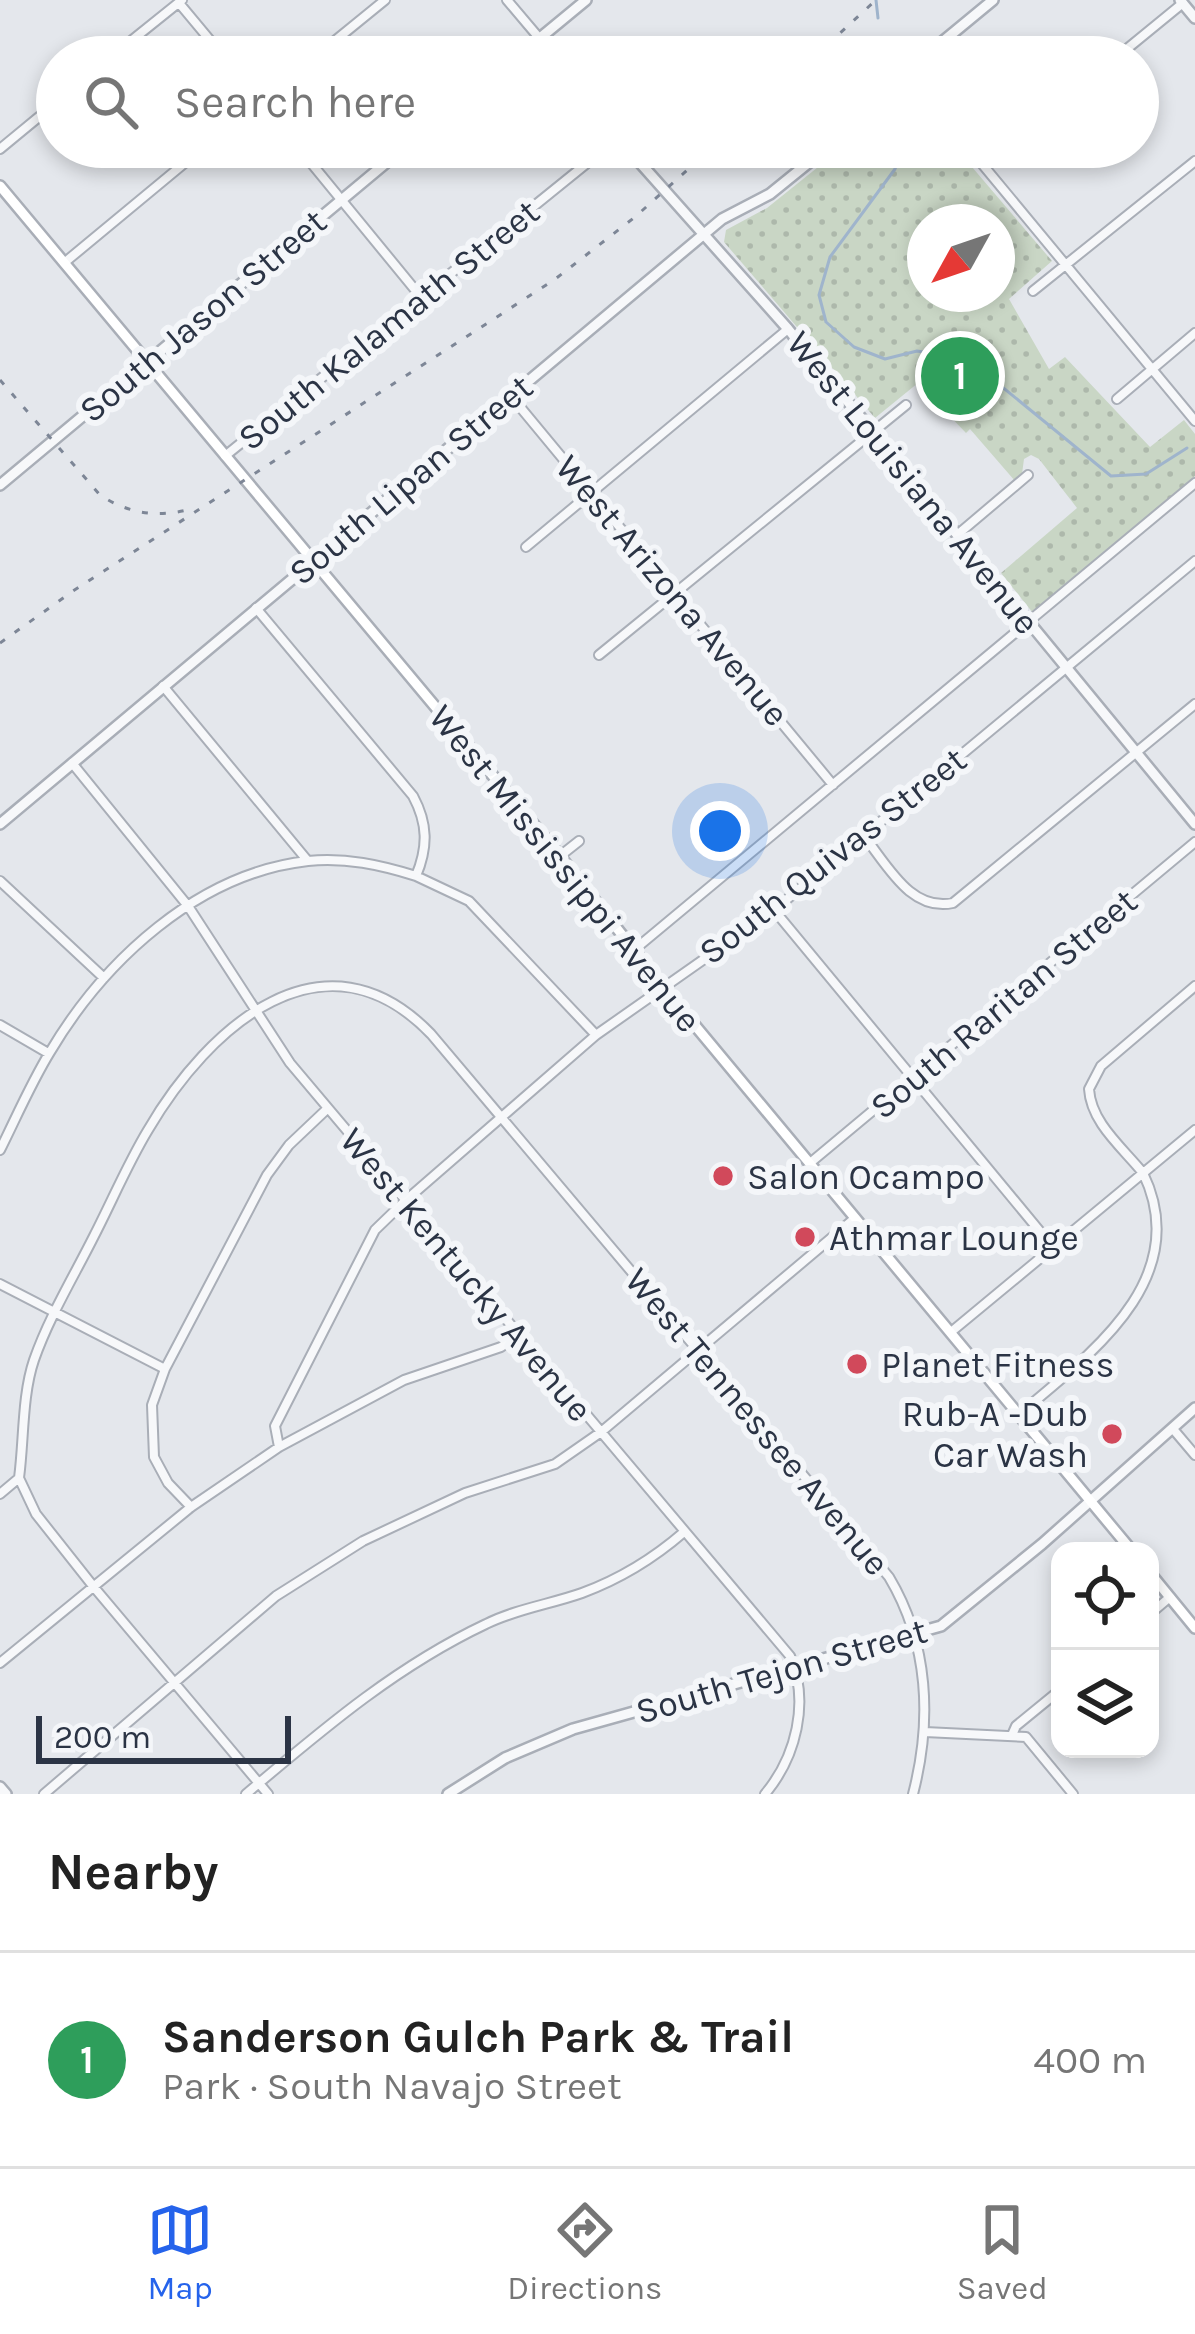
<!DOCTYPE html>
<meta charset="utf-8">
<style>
body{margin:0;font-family:Karla,sans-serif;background:#f6f6f6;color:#222}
.controls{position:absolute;right:36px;bottom:36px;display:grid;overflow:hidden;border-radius:24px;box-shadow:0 6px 18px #0003}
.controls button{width:108px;height:108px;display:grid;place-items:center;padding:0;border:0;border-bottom:3px solid #e0e0e0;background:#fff;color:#222;font:60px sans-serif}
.compass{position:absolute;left:907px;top:204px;width:108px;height:108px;border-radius:50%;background:#fff;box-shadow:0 6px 18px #0003;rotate:230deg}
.scale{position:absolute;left:36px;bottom:30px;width:255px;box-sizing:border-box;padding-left:12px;border:6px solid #2b3445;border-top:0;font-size:33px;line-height:42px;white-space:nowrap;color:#2b3445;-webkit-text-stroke:9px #f4f6f9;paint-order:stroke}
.you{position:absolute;left:720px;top:831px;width:42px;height:42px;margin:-30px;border:9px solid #fff;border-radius:50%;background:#1a73e8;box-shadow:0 0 0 18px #1a73e833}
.badge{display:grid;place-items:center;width:78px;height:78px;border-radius:50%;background:#2563eb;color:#fff;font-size:39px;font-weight:700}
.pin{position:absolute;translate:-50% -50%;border:6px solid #fff;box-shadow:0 3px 12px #0006}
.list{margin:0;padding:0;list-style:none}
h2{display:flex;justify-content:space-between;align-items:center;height:156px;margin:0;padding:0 48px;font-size:51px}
h2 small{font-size:39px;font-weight:400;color:#767676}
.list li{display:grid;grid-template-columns:78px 1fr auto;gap:36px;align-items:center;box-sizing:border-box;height:216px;padding:0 48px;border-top:3px solid #e0e0e0}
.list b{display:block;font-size:45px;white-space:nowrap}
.list p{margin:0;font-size:39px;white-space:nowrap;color:#767676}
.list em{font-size:39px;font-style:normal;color:#767676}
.icon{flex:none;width:66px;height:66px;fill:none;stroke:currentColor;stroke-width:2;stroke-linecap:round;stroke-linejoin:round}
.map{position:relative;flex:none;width:1195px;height:1794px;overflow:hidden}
.search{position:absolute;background:#fff;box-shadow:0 6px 18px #0003;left:36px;right:36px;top:36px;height:132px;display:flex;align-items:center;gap:30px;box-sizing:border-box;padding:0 42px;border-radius:66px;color:#767676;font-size:45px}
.sheet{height:372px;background:#fff}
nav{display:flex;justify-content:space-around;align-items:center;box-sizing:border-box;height:168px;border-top:3px solid #e0e0e0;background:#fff;font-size:33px;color:#767676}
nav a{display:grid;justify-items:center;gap:6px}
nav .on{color:#2563eb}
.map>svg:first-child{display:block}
</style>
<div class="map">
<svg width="1195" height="1794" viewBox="0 0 1195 1794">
<defs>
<pattern id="park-dots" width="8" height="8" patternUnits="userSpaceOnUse" patternTransform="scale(3)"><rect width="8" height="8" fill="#c9d6c5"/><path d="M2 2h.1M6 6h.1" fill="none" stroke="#adb8ab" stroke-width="1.8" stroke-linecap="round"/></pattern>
</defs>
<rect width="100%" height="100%" fill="#e4e7ec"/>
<path fill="url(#park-dots)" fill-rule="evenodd" d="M843 147H955L1052 261 1009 299 1049 369 1065 357 1150 447 1184 420 1195 434V476L1033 613 1001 573 1077 508 1039 459 1031 455 1024 459 1022 474 1015 481 970 429 966 433 918 383 875 418 724 242 726 230 767 208ZM925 222H997V294H925Z"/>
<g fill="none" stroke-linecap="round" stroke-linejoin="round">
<path stroke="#9fb4cc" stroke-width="3" d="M876 0 878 18
M905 147 895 169 830 257 819 295 826 322 854 347 885 359 917 351 968 359 1111 476 1146 474 1187 448"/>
<defs>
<path id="minor" d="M507 0 540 39
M179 3 224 57
M111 57 182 0
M315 57 385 0
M1117 57 1183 3
M298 147 421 297
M968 147 1195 421
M0 149 57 102
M984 166 1008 147
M64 263 204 147
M1033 291 1195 161
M511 396 833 785
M1117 399 1195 333
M225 456 607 147
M957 535 1028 475
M526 547 788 329
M256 608 413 796C428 824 428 847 416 876L469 901 596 1035
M599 655 906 405
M163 686 307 860
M72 763 188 906 290 1063 790 1656C810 1702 796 1757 765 1794
M863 835C887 864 910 912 953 903L1195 704
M560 856 579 841
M0 881 104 978
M774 910 1052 1246
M634 950 1195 483
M0 1025 48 1053
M0 1150C16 1118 31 1083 50 1052 104 961 198 873 308 861 345 857 381 865 416 876
M810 1163 1195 842
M0 1284 165 1369
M951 1332 1195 1130
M1017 1416C1088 1356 1195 1280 1143 1173 1123 1148 1091 1123 1089 1089L1101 1066 1195 986
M1173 1429 1195 1455
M279 1447 404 1380 501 1347 519 1334
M19 1478 36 1514 93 1586 268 1794
M0 1494 19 1478C24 1441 22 1395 34 1360 49 1317 74 1276 94 1236 112 1201 128 1163 148 1130 208 1027 324 923 431 1034L889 1577C929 1644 932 1721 913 1794
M191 1507 168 1483 154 1457 152 1405 165 1369 267 1175 289 1145 327 1109
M1150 1614 1170 1597
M0 1663 191 1507 279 1447 275 1426 375 1230 405 1201 596 1035 774 910 1195 561
M925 1732 1026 1737 1073 1794
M1012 1735 1016 1726 1060 1690
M44 1794 276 1596 363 1541 465 1493 555 1464 601 1432 855 1218
M246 1794C322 1730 395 1667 486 1624 516 1609 551 1604 582 1593 620 1579 654 1558 684 1532"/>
<path id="tertiary" d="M1180 0 1195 18
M540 39 554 57
M517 57 586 0
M924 57 993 0
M626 147 788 329 1195 824
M0 485 405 147
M0 824 722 219 770 194 828 147
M0 1787 6 1794
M448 1794 505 1758 573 1729 941 1626 1042 1544 1195 1408"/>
<path id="secondary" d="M0 186 560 856 663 987 1132 1551
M1150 1573 1195 1628"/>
</defs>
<use href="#minor" stroke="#a9aeb7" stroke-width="12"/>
<use href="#tertiary" stroke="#a9aeb7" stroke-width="14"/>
<use href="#secondary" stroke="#a9aeb7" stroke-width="14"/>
<use href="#minor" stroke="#f7f8fa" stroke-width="8"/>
<use href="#tertiary" stroke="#f7f8fa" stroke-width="9"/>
<use href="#secondary" stroke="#fff" stroke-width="9"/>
<path stroke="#7d8696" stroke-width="3" stroke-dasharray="6 12" stroke-linecap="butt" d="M814 57 876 0
M0 380 100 495C129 514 158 518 191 509
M0 643 73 591 554 280 635 217 713 147"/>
</g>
<g fill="#d1495b" stroke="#f4f6f9" stroke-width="4.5">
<circle cx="723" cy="1176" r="12"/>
<circle cx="805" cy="1237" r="12"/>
<circle cx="857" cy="1364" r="12"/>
<circle cx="1112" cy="1434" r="12"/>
</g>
<g text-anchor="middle" stroke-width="12" stroke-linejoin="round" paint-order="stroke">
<g font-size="36" fill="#2b3445" stroke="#f4f6f9">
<text transform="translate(202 315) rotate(-40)" y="13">South Jason Street</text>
<text transform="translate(388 324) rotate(-39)" y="13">South Kalamath Street</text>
<text transform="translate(410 479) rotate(-40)" y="13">South Lipan Street</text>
<text transform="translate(914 482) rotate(51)" y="13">West Louisiana Avenue</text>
<text transform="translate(673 590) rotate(50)" y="13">West Arizona Avenue</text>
<text transform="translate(832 855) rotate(-38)" y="13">South Quivas Street</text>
<text transform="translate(566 868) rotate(51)" y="13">West Mississippi Avenue</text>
<text transform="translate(1003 1003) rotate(-40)" y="13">South Raritan Street</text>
<text transform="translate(467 1274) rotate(50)" y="13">West Kentucky Avenue</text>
<text transform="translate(758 1421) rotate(50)" y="13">West Tennessee Avenue</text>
<text transform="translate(781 1670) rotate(-16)" y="13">South Tejon Street</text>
</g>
<g font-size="36" fill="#2b3445" stroke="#f4f6f9" text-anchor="start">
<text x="747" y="1189">Salon Ocampo</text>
<text x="829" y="1250">Athmar Lounge</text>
<text x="881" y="1377">Planet Fitness</text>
<text x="1088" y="1426" text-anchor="end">Rub-A -Dub<tspan x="1088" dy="41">Car Wash</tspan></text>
</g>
</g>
</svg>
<div class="controls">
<button><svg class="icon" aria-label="locate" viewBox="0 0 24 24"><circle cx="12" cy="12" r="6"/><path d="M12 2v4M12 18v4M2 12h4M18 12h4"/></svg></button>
<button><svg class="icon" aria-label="layers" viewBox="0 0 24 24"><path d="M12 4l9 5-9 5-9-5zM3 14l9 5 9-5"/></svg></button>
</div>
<svg class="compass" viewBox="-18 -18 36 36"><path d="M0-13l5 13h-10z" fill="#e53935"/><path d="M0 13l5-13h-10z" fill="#767676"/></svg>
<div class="scale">200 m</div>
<div class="you"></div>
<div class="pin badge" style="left:960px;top:376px;background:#2e9e5b">1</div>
<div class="search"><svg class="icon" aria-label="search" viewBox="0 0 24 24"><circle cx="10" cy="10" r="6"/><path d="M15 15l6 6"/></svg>Search here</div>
</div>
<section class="sheet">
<h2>Nearby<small></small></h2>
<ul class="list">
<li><span class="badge" style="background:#2e9e5b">1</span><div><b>Sanderson Gulch Park &amp; Trail</b><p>Park · South Navajo Street</p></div><em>400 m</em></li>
</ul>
</section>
<nav>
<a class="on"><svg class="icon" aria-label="map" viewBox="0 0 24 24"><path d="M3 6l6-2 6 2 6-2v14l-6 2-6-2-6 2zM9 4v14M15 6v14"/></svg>Map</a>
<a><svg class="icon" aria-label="directions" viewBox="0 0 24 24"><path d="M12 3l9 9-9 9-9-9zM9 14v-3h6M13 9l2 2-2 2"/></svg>Directions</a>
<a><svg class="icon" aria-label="saved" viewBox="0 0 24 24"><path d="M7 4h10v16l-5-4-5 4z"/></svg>Saved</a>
</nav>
